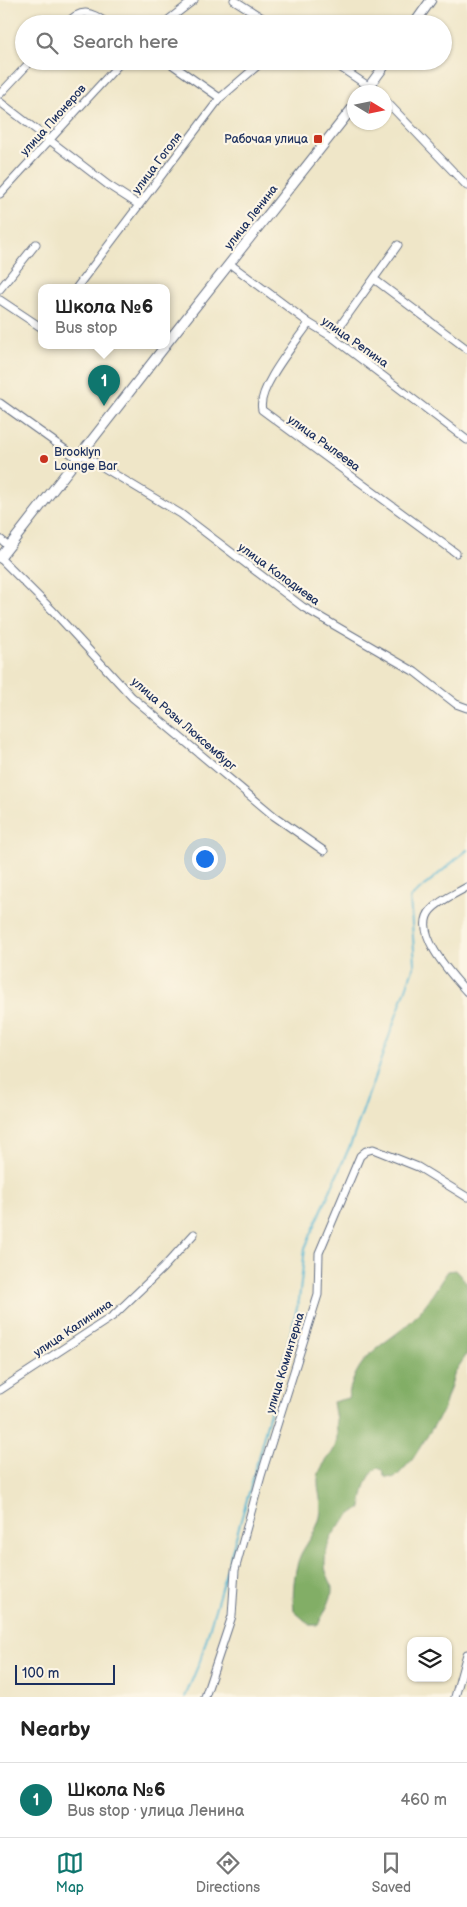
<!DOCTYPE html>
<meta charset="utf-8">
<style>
body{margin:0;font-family:"Balsamiq Sans",sans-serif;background:#f2f2f2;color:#222}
.controls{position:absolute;right:15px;bottom:15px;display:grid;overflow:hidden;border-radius:10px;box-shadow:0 1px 4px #0004}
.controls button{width:45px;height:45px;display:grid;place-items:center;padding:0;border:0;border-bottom:1px solid #e0e0e0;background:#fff;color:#222;font:25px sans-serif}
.compass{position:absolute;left:347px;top:85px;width:45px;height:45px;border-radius:50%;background:#fff;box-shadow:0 1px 4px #0004;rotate:100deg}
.scale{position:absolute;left:15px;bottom:12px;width:100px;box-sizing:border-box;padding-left:5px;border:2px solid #1b2f5e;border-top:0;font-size:14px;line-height:18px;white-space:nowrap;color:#1b2f5e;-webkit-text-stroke:4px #fcf5e5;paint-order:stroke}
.you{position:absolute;left:204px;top:858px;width:18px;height:18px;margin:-12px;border:4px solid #fff;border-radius:50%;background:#1a73e8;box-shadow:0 0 0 8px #1a73e833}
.badge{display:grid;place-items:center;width:32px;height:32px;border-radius:50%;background:#0f766e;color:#fff;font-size:16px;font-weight:700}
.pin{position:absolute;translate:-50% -41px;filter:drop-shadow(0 1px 2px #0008)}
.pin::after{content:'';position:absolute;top:26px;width:18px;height:15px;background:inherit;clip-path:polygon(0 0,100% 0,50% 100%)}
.popup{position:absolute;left:38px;top:284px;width:132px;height:65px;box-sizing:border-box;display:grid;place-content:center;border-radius:10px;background:#fff;filter:drop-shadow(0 1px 4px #0005);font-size:16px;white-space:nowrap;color:#767676}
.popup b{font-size:19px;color:#222}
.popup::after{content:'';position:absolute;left:50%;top:100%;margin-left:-10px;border:10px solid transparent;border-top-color:#fff}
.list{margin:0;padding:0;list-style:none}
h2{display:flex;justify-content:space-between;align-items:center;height:65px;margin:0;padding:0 20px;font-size:21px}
h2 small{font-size:16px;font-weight:400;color:#767676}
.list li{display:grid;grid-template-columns:32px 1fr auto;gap:15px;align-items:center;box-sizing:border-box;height:75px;padding:0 20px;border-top:1px solid #e0e0e0}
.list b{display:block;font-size:19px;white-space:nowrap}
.list p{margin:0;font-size:16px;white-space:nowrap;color:#767676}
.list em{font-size:16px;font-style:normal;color:#767676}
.icon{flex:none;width:28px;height:28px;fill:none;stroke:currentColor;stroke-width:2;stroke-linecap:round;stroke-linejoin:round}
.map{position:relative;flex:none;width:467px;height:1697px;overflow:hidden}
.search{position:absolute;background:#fff;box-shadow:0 1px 4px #0004;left:15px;right:15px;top:15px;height:55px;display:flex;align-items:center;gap:12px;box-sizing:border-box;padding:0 18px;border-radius:28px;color:#767676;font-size:19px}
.sheet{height:140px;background:#fff}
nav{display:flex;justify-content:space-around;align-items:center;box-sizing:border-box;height:70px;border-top:1px solid #e0e0e0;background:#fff;font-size:14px;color:#767676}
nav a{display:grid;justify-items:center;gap:2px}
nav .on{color:#0f766e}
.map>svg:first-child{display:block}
</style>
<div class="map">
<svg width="467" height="1697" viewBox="0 0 467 1697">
<rect width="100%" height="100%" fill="#fcf5e5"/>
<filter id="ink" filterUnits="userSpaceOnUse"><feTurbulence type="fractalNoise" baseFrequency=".02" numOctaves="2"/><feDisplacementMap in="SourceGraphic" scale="10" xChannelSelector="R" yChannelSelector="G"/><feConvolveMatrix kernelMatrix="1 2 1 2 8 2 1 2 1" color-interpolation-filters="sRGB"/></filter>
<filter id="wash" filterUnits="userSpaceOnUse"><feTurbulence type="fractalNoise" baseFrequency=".0096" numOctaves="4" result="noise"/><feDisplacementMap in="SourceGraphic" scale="20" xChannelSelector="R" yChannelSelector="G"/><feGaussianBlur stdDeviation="1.12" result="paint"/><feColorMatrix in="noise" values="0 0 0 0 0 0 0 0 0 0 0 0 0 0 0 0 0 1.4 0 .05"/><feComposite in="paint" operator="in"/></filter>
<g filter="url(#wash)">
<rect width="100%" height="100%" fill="#efe6c8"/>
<path fill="#82ae66" stroke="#4e6e62" d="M455 1270 467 1283V1354L455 1372 443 1411 412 1460 395 1478 385 1477 382 1470 378 1468C366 1474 363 1495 361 1508 341 1518 324 1541 325 1565 325 1573 331 1580 332 1588 333 1599 323 1614 318 1625H310L294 1611C292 1595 294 1568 301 1554 308 1541 316 1532 320 1517 323 1503 317 1491 318 1478 319 1465 333 1456 336 1444 339 1432 335 1415 333 1402L348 1398C358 1345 393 1346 422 1309 432 1297 439 1283 448 1271Z"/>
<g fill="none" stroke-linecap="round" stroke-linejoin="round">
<path stroke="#54b5d2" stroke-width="2" d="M185 1697 200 1661 250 1489 299 1300 305 1248 352 1141 415 963 410 898 467 850"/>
</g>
</g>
<g filter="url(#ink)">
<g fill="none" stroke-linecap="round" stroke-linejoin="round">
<defs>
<path id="minor" d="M234 0 272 24
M66 24C83 6 91 13 109 24
M163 24 194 0
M167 61 220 98
M331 61 377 92
M0 94 31 61
M384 99 467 186
M0 102 108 185 139 205
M0 194 122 61
M230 264 309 323 332 337 467 440
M374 279 467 349
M77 287 220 98 263 61
M0 289 36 244
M0 300 42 328
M309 323C297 341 256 389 262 410L456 553
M332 337 398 245
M0 403 77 458
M81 454 181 514 303 607 415 672 456 704 467 708
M0 539 9 546
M0 558 53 611 132 697 274 816 324 851
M467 887C455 894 440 900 431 910 411 932 452 975 467 992
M0 1390 113 1316 162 1269 194 1234
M205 1697 232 1616 235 1570 261 1476 318 1295 319 1253 360 1156 366 1151 373 1149 418 1167 467 1197
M455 1697 467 1654"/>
<path id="tertiary" d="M414 24 431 0
M365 92 388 61
M166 344 354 106
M0 558 166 345"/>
</defs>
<use href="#minor" stroke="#656f83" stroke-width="9"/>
<use href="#tertiary" stroke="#656f83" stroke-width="11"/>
<use href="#minor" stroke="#fff" stroke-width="7"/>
<use href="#tertiary" stroke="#fff" stroke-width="9"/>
</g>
</g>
<g fill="#c8321e" stroke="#fcf5e5" stroke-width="2">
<rect x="313" y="134" width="10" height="10" rx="2.5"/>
<circle cx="44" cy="459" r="5"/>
</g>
<g text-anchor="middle" stroke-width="4.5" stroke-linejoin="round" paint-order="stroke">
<g font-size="12" fill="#1b2f5e" stroke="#fcf5e5">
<text transform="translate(53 120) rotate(-48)" y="4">улица Пионеров</text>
<text transform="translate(157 163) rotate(-53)" y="4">улица Гоголя</text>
<text transform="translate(251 217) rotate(-52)" y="4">улица Ленина</text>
<text transform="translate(355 342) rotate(35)" y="4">улица Репина</text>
<text transform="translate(324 443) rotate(36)" y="4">улица Рылеева</text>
<text transform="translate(279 574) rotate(36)" y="4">улица Колодиева</text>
<text transform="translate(184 724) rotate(41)" y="4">улица Розы Люксембург</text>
<text transform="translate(73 1328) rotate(-34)" y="4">улица Калинина</text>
<text transform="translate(285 1363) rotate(-73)" y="4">улица Коминтерна</text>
</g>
<g font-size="12" fill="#1b2f5e" stroke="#fcf5e5" text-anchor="end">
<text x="308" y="143">Рабочая улица</text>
<text x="54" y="456" text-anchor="start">Brooklyn<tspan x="54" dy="14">Lounge Bar</tspan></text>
</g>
</g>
</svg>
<div class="controls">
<button><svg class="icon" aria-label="layers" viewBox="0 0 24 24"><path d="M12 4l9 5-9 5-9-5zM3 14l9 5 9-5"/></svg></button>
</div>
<svg class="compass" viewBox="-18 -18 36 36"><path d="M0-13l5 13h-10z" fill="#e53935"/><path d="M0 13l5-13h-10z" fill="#767676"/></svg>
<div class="scale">100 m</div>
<div class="you"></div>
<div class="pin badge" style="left:104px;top:406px">1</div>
<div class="popup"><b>Школа №6</b>Bus stop</div>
<div class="search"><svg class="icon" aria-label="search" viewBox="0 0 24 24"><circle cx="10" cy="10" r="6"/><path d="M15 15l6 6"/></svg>Search here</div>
</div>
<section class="sheet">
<h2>Nearby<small></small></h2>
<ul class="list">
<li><span class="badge">1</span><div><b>Школа №6</b><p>Bus stop · улица Ленина</p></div><em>460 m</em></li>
</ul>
</section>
<nav>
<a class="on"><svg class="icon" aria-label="map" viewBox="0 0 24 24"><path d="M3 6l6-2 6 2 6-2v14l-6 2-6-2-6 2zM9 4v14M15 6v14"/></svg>Map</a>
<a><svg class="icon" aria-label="directions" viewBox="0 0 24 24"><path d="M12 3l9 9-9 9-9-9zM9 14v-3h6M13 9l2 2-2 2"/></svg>Directions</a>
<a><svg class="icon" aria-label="saved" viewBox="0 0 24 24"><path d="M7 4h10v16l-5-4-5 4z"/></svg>Saved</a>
</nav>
